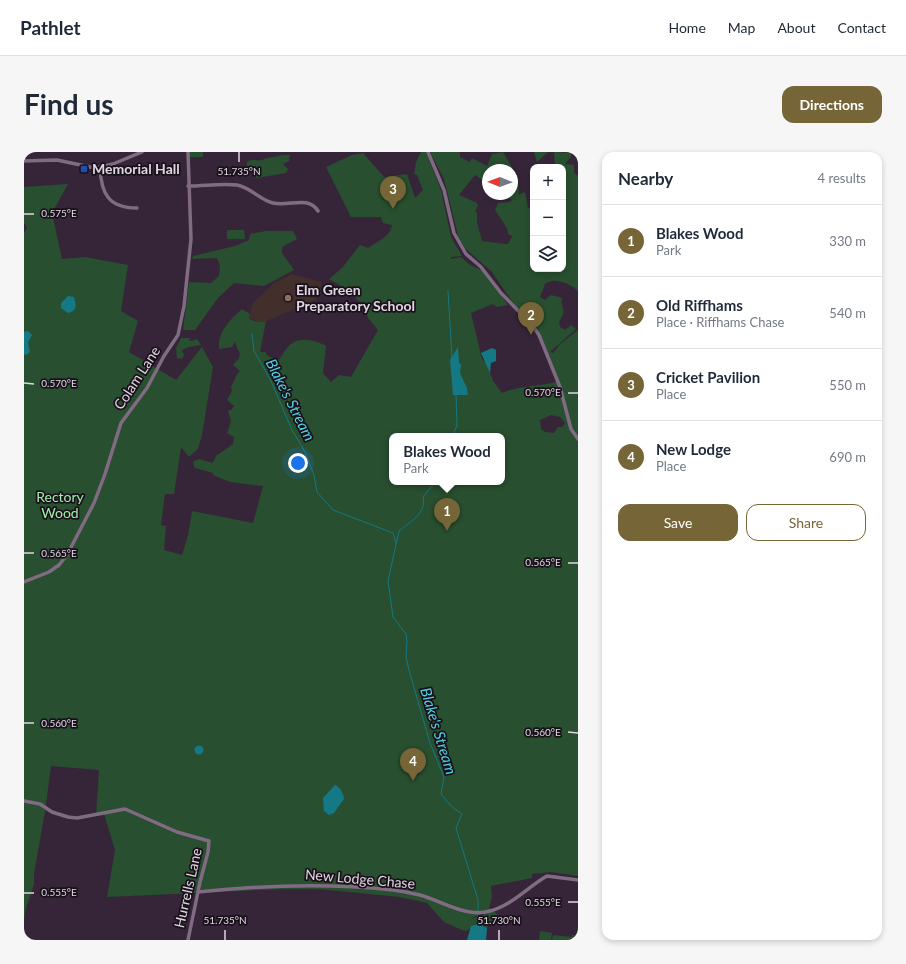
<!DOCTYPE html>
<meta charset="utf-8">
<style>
body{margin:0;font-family:Lato,sans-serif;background:#f6f6f7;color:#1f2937}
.controls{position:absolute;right:12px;top:12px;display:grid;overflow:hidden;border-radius:8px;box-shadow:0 2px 6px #0003}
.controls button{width:36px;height:36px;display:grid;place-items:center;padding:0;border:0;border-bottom:1px solid #e0e1e3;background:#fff;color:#1f2937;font:20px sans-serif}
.compass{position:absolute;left:458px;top:12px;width:36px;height:36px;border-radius:50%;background:#fff;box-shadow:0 2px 6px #0003;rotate:271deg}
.you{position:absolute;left:274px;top:311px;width:14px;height:14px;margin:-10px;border:3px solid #fff;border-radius:50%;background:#1a73e8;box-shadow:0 0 0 6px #1a73e833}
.badge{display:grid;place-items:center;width:26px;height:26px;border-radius:50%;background:#766536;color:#fff;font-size:13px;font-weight:700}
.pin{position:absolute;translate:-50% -33px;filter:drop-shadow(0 1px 2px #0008)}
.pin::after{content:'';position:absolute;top:21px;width:14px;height:12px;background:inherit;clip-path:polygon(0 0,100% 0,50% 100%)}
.popup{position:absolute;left:365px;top:281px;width:116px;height:52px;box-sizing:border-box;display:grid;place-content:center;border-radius:8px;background:#fff;filter:drop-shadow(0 1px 3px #0005);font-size:13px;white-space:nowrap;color:#747a83}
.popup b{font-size:15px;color:#1f2937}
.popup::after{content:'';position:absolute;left:50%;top:100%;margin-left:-8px;border:8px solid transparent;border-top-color:#fff}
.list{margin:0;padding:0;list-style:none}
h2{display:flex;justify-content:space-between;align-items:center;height:52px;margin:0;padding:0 16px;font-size:17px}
h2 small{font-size:13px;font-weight:400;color:#747a83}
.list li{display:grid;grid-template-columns:26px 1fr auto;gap:12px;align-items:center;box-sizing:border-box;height:72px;padding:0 16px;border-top:1px solid #e0e1e3}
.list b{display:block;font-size:15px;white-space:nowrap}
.list p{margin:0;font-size:13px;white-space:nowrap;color:#747a83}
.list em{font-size:13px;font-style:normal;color:#747a83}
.actions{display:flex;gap:8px;padding:12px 16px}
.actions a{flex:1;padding:9px 0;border:1px solid #766536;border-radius:12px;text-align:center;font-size:14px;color:#766536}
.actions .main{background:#766536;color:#fff}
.icon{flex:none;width:22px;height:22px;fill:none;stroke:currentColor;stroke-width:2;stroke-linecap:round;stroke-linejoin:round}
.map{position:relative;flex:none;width:554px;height:788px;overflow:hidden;border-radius:12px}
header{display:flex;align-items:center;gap:24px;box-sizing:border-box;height:56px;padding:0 20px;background:#fff;border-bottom:1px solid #e0e1e3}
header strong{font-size:19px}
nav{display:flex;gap:22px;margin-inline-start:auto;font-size:14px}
.intro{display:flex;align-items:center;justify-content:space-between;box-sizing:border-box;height:96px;padding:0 24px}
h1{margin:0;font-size:28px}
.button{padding:10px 18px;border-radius:12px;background:#766536;color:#fff;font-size:14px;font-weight:700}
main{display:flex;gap:24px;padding:0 24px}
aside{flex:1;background:#fff;border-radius:12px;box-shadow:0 2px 6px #0003}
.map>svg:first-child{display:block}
</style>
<header>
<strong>Pathlet</strong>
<nav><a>Home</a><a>Map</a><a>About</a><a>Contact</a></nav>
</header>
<div class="intro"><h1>Find us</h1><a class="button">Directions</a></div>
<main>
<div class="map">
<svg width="554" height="788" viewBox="0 0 554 788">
<rect width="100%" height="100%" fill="#362539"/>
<path fill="#422e2b" d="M267 122 298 130 292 148 238 171 225 166 228 152 249 132Z"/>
<path fill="#284f2f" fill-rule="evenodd" d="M165 0H179V5H165Z
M397 0H402L417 38 427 85 438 104 427 105V107L437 105 446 113 460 119 484 153 473 155 469 152 447 161 458 207 463 212 469 229 478 241C496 233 516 235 535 229L518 186 504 165 497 160 487 148 468 120 442 97 435 87 420 27 406 0H436V5L446 10 448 6 463 14 468 2 479 0 494 25 495 43 501 40 504 56 509 55V117H539V15H531L530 0 547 1V5L541 12 550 13V21L554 24V139C547 132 530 124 521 132L516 145 521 148 527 143 538 146C536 157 544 156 535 170L536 175 541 178 547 173 552 177 526 200 529 201 536 192 554 178V724L527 720 508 722V726L467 734 468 745 465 756 468 757 444 768 470 759 476 766 468 769 463 776 454 772 442 779 438 778 420 770 403 751 376 745 294 737H258L83 745 91 698 80 662 72 664 75 618 27 614 21 660 10 721V732L2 756 0 768V81L3 75 0 71V35L44 32 28 61 38 107 61 105 104 113 97 159 114 169 105 200 152 228 178 195 189 215 178 283 174 297 165 305 157 295 150 342H141L137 373 142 374 140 398 158 403 164 383 168 359 229 371 239 334 206 330 189 323V321L171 316 169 311 170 309 175 307 189 311 192 304 209 292 210 285 203 281 207 269 204 259 208 257 210 254 203 248 208 239 207 234C211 230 211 223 216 219L209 213 215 206 216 201 213 196 211 189 208 195 195 197C194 179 206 168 218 157L226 162 225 166C229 170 237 171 242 169L236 200H241L244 204 255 208C258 203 262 196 267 192 276 184 294 189 302 194L299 221 307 230 315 223 327 225 354 178 344 166 341 156 326 139 305 127 318 116 336 93 344 96C354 89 366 85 368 73L359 71 357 65H327L302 15 328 3 339 1 360 25 383 22 391 46 399 38 393 23 390 22 392 10ZM464 18H488V42H480L488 48 485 50 474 51 471 58 483 76 484 82 488 84 484 92H481L458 89 453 70V60H451L454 53 453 51 435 43 451 23 464 32ZM527 263 536 265 541 271 538 275H534L530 281 521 280 517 277 516 268ZM368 284H478V330H368Z
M510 0H524L513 10Z
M258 3H266L265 9 259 12 264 17 262 21 233 26 223 15V10C229 5 233 10 238 8 245 5 251 5 258 3Z
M203 78H220L221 87H203Z
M242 79H269L273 87 258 95V101L270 118 240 134 210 131 194 146 171 178H159L165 130 187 131 195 124 196 114 193 106 168 107 169 104 211 94 225 88 226 82Z
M157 186H166L165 188 167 189 173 187 177 193 165 195 158 198 160 203 158 207 153 206 152 196Z
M516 779 528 781 527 788H515Z
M529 783 548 785V783L554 784V788H528Z"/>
<path fill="#147985" d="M44 144 50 145C52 152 54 159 44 161L37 156V151Z
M4 179 8 183 4 190 6 200 2 203 0 202V180Z
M434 195 435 210 437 213 436 221 443 236 444 243H429L426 208Z
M468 196 472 198V209L467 211 466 221 457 201Z
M170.5 598a4.5 4.5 0 1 1 9 0a4.5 4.5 0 1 1-9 0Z
M311 633C316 635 320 642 320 647L310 661 305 663 300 659 299 646Z
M454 772 463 776 462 788H443L447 774Z"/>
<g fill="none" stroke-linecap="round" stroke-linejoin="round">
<path stroke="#147985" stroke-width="1" d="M424 139 428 206
M228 182 230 199 247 229 268 278 281 300 290 323 293 340 309 358 369 381 372 391
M429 284 433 273 432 243
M411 330 399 345C403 361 386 370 375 379L364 429 369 465 382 482 383 489 382 505 385 518 406 591 420 625 417 642 428 655 438 662 432 676 454 748V759
M453 773 454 762"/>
<path stroke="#806b83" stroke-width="3.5" d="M404 0 420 38 430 81 442 102 457 115 477 141 508 173 515 183 536 235 547 277 554 287
M0 9 33 8 71 16 89 12 118 0
M76 15C77 41 84 56 113 56
M164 34C180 34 198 31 213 33 226 35 236 48 249 51 265 55 284 43 294 59
M0 430 25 420 35 413 43 403 70 351 81 322 97 271 123 236 140 204 154 183 160 154 167 87 164 0
M0 649 16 652 28 660 44 665 53 666 101 657 153 680 185 689 184 700 176 730 164 788
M174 740C240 733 303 731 369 738 378 739 387 741 396 743 418 749 442 766 466 759 487 754 505 734 523 724L554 728"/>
</g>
<path fill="none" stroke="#e1d5e3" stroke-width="1.5" d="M215 10V0M0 62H10M0 231 10 232M544 241H554M0 401H10M544 411H554M0 571H10M544 580 554 581M0 741H10M544 750H554M201 788V778M475 788V778"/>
<rect fill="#1a4fb4" stroke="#19111a" stroke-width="1.5" x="56" y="13" width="8" height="8" rx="2"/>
<circle fill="#8d6e63" stroke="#19111a" stroke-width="1.5" cx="264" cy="146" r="4"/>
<g text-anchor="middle" stroke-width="3.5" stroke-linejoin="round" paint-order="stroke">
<g font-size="14" font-weight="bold" fill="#e1d5e3" stroke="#19111a" text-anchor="start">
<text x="68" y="22">Memorial Hall</text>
<text x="272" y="143">Elm Green<tspan x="272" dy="16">Preparatory School</tspan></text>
</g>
<g font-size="14" fill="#e1d5e3" stroke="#19111a">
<text transform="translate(113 226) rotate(-57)" y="5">Colam Lane</text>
<text transform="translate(336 727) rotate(5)" y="5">New Lodge Chase</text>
<text transform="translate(164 736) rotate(-77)" y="5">Hurrells Lane</text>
</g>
<g font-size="14" fill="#a1eead" stroke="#19111a">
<text x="36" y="350">Rectory<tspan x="36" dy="16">Wood</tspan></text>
</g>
<g font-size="15" font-style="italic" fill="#4fd4e5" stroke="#19111a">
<text transform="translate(266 248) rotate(63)" y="5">Blake's Stream</text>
<text transform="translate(414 579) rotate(73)" y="5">Blake's Stream</text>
</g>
</g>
<g font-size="10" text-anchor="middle" fill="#e1d5e3" stroke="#19111a" stroke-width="3.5" stroke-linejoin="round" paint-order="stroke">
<text x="215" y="23">51.735°N</text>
<text x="35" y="65">0.575°E</text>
<text x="35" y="235">0.570°E</text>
<text x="519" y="244">0.570°E</text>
<text x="35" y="405">0.565°E</text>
<text x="519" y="414">0.565°E</text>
<text x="35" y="575">0.560°E</text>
<text x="519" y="584">0.560°E</text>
<text x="35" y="744">0.555°E</text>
<text x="519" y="754">0.555°E</text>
<text x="201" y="772">51.735°N</text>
<text x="475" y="772">51.730°N</text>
</g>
</svg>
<div class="controls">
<button>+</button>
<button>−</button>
<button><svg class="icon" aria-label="layers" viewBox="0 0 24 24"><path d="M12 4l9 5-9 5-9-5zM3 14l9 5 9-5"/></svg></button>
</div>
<svg class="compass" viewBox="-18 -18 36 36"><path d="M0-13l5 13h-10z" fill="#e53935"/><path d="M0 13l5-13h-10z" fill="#747a83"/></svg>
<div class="you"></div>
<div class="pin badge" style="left:423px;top:379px">1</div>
<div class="popup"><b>Blakes Wood</b>Park</div>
<div class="pin badge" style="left:507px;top:183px">2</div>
<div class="pin badge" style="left:369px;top:57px">3</div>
<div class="pin badge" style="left:389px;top:629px">4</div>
</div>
<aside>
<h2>Nearby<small>4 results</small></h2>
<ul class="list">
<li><span class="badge">1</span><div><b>Blakes Wood</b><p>Park</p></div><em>330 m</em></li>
<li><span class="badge">2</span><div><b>Old Riffhams</b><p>Place · Riffhams Chase</p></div><em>540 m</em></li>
<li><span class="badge">3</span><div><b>Cricket Pavilion</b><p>Place</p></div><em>550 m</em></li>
<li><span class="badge">4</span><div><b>New Lodge</b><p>Place</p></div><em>690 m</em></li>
</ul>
<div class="actions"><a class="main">Save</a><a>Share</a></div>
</aside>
</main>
